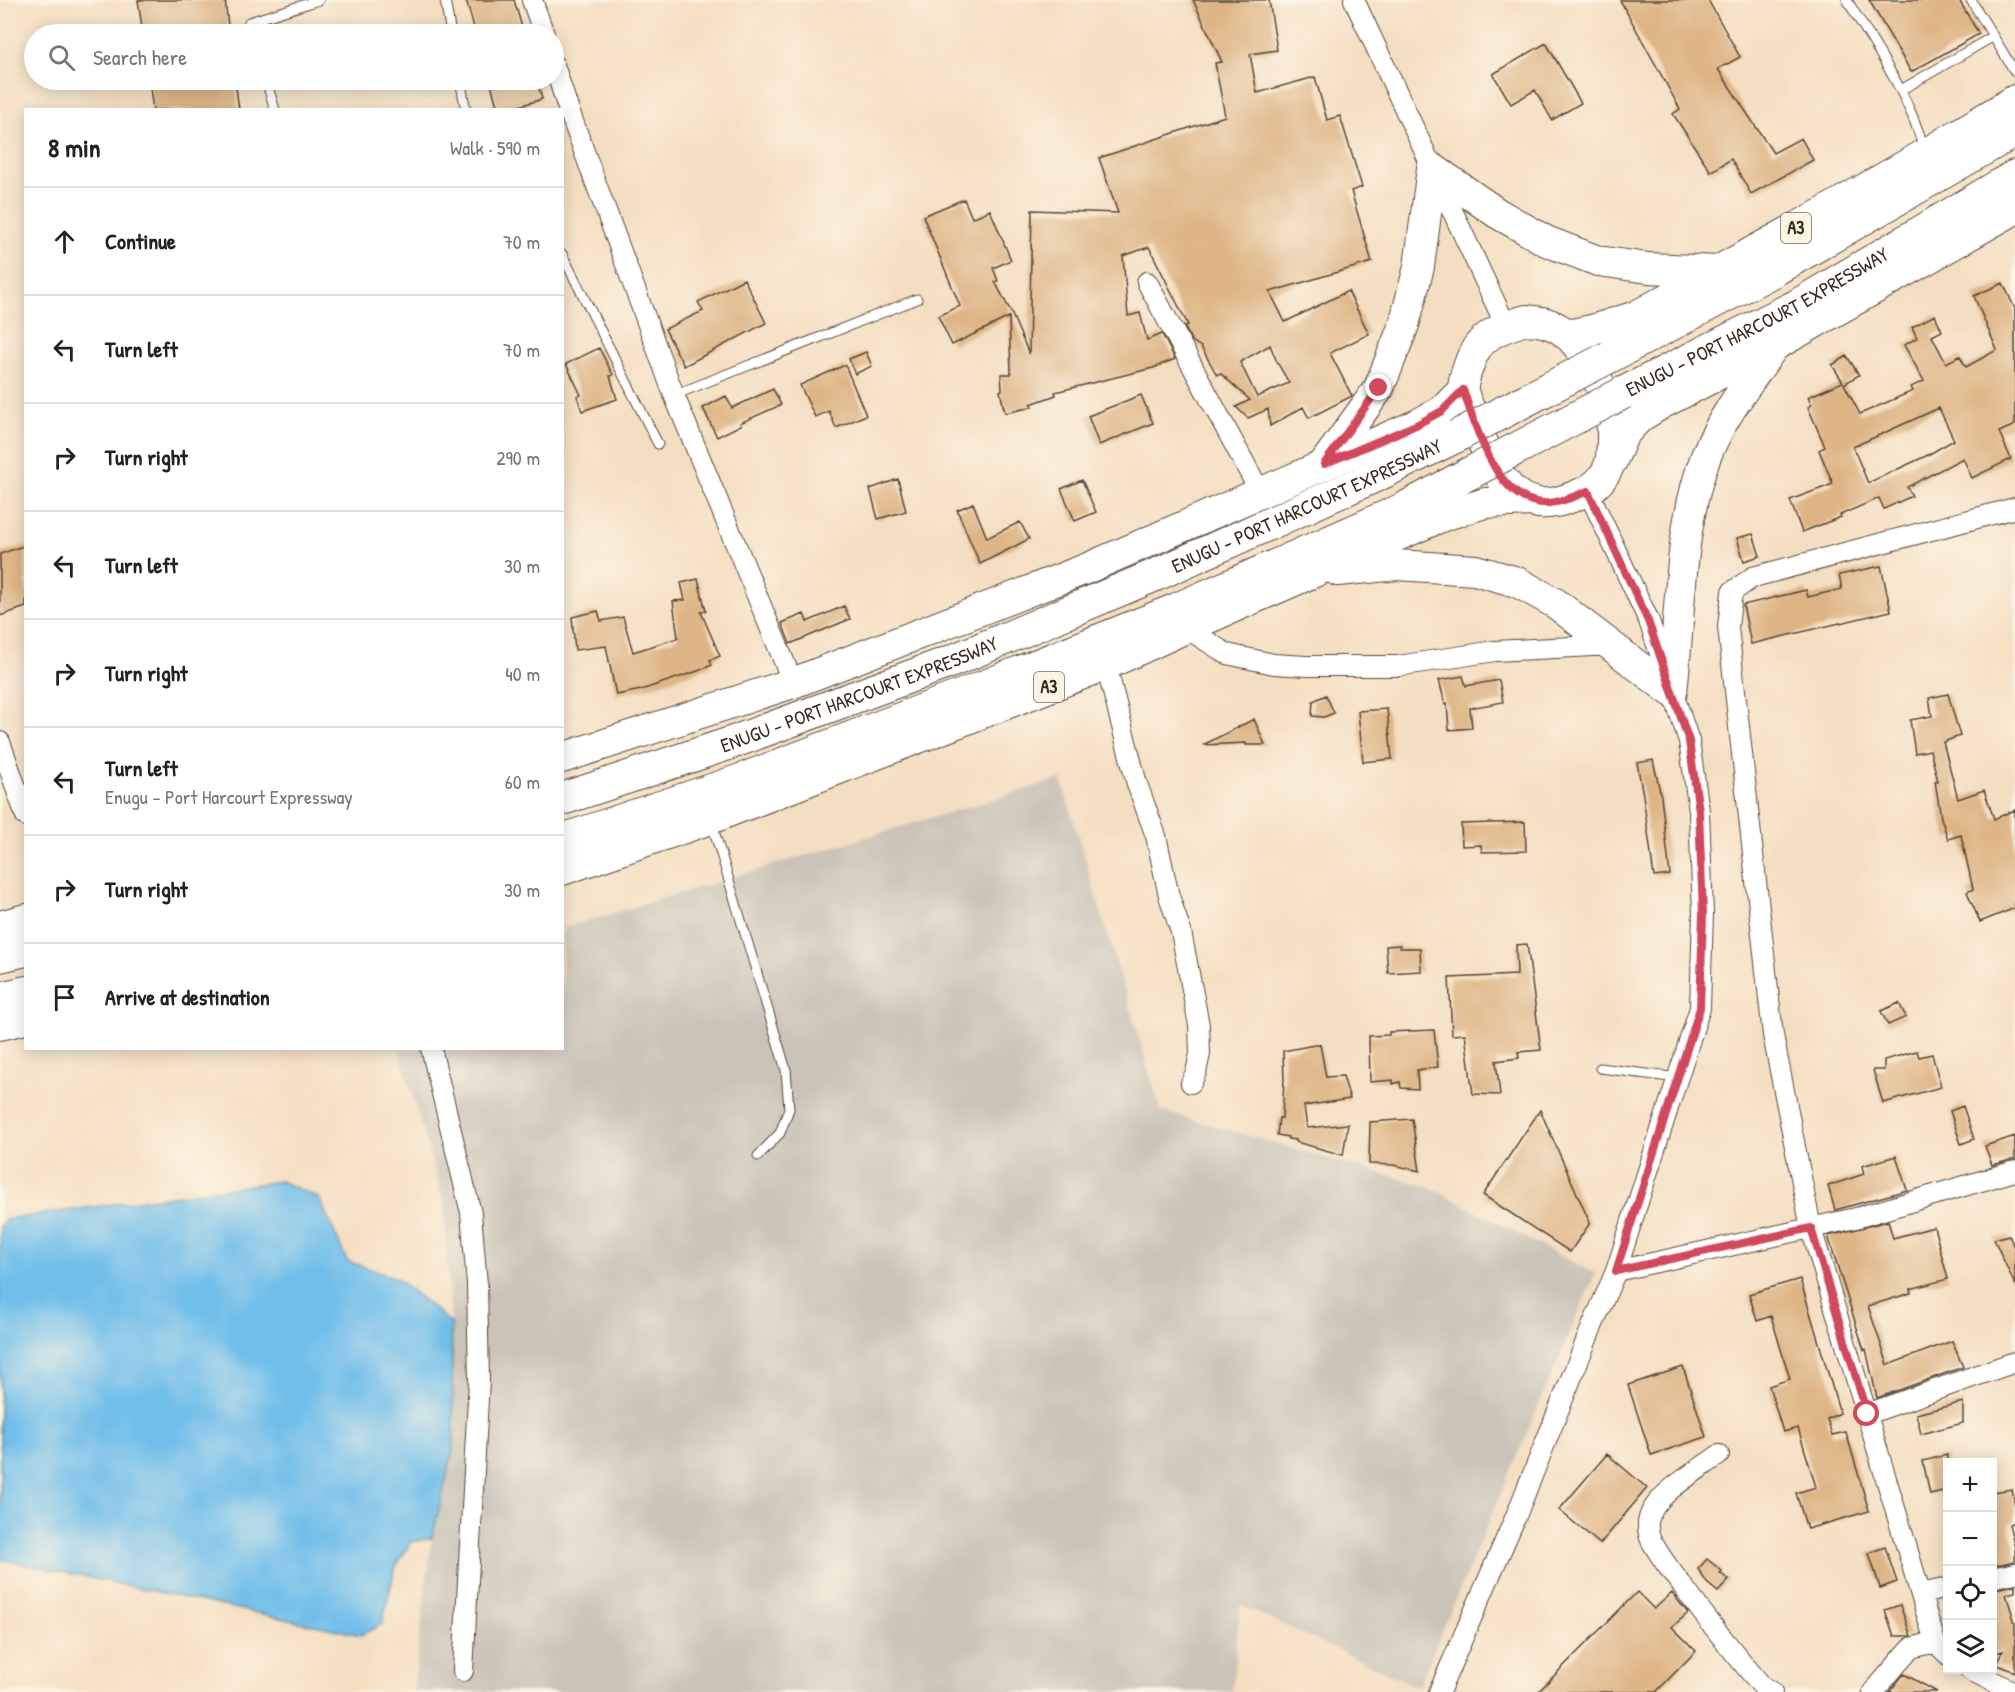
<!DOCTYPE html>
<meta charset="utf-8">
<style>
body{margin:0;font-family:"Patrick Hand",sans-serif;background:#f2f2f2;color:#222}
.controls{position:absolute;right:18px;bottom:18px;display:grid;overflow:hidden;border-radius:0px;box-shadow:0 3px 15px #0003}
.controls button{width:54px;height:54px;display:grid;place-items:center;padding:0;border:0;border-bottom:2px solid #e0e0e0;background:#fff;color:#222;font:30px sans-serif}
.stop{position:absolute;width:18px;height:18px;margin:-14px;border:4px solid #d1495b;border-radius:50%;background:#fff}
.stop.end{background:#d1495b;border-color:#fff;box-shadow:0 2px 6px #0008}
.list{margin:0;padding:0;list-style:none}
h2{display:flex;justify-content:space-between;align-items:center;height:78px;margin:0;padding:0 24px;font-size:26px}
h2 small{font-size:20px;font-weight:400;color:#767676}
.list li{display:grid;grid-template-columns:39px 1fr auto;gap:18px;align-items:center;box-sizing:border-box;height:108px;padding:0 24px;border-top:2px solid #e0e0e0}
.list b{display:block;font-size:22px;white-space:nowrap}
.list p{margin:0;font-size:20px;white-space:nowrap;color:#767676}
.list em{font-size:20px;font-style:normal;color:#767676}
.icon{flex:none;width:33px;height:33px;fill:none;stroke:currentColor;stroke-width:2;stroke-linecap:round;stroke-linejoin:round}
.map{position:relative;flex:none;width:2015px;height:1692px;overflow:hidden}
.search{position:absolute;background:#fff;box-shadow:0 3px 15px #0003;left:24px;top:24px;width:540px;height:66px;display:flex;align-items:center;gap:15px;box-sizing:border-box;padding:0 21px;border-radius:33px;color:#767676;font-size:22px}
.panel{position:absolute;background:#fff;box-shadow:0 3px 15px #0003;left:24px;top:108px;width:540px;height:942px;border-radius:0px}
.map>svg:first-child{display:block}
</style>
<div class="map">
<svg width="2015" height="1692" viewBox="0 0 2015 1692">
<rect width="100%" height="100%" fill="#fcf5e5"/>
<filter id="ink" filterUnits="userSpaceOnUse"><feTurbulence type="fractalNoise" baseFrequency=".0167" numOctaves="2"/><feDisplacementMap in="SourceGraphic" scale="12" xChannelSelector="R" yChannelSelector="G"/><feConvolveMatrix kernelMatrix="1 2 1 2 8 2 1 2 1" color-interpolation-filters="sRGB"/></filter>
<filter id="wash" filterUnits="userSpaceOnUse"><feTurbulence type="fractalNoise" baseFrequency=".008" numOctaves="4" result="noise"/><feDisplacementMap in="SourceGraphic" scale="24" xChannelSelector="R" yChannelSelector="G"/><feGaussianBlur stdDeviation="1.35" result="paint"/><feColorMatrix in="noise" values="0 0 0 0 0 0 0 0 0 0 0 0 0 0 0 0 0 1.4 0 .05"/><feComposite in="paint" operator="in"/></filter>
<g filter="url(#wash)">
<rect width="100%" height="100%" fill="#f4dec1"/>
<path fill="#c9c3b8" d="M1061 779 1161 1111 1429 1187 1595 1274 1418 1687 1240 1605 1232 1692H413L432 1538 454 1446 451 1323 444 1203 399 1049 562 1048 563 928Z"/>
<path fill="#70beea" stroke="#567484" stroke-width="1.5" d="M280 1181 319 1198 347 1261 396 1278 451 1323 454 1446 432 1538 411 1542 395 1568 382 1624 361 1635 0 1559V1225L7 1219Z"/>
<g id="blocks">
<path fill="#deb586" fill-rule="evenodd" d="M138 0H225L229 34H143Z
M466 0H514L524 34H476Z
M1193 0H1269L1277 50 1250 54 1257 93 1315 77 1327 120 1340 116 1362 187 1351 191 1372 262 1270 292 1285 322 1348 291 1369 334 1330 353 1352 396 1309 418 1303 407 1270 426 1268 409 1248 418 1236 407 1250 400 1220 373 1217 375 1201 347 1192 341 1184 326 1188 325 1149 247 1123 256 1128 316 1140 313 1147 340 1162 334 1175 359 1153 368 1055 392 1056 395 1031 404 1032 407 1005 413 1000 391 1002 390 1001 374H1011L1009 317 952 345 938 316 960 306 923 216 964 199 972 218 990 210 1011 260 993 268 998 281 995 282 1010 310 1029 354 1032 210 1118 213 1099 158 1225 116 1215 63 1222 62ZM1270 345 1277 362 1289 383 1257 397 1240 362Z
M1620 0H1708L1740 57 1718 69 1773 153 1801 138 1813 160 1751 194 1731 159 1711 172 1673 114 1680 109Z
M1869 0H1959L1979 34 1911 72Z
M1546 43 1581 103 1552 120 1535 90 1511 104 1493 74Z
M149 80H235L239 110H153Z
M490 80H537L542 99 507 110H498Z
M744 279 766 323 684 366 665 329 703 311 698 302Z
M2003 283 2015 309V425L1999 432 2011 459 1972 478 1963 458 1907 487 1912 496 1884 509 1879 498 1840 515 1841 517 1802 532 1790 500 1833 484 1819 450 1825 447 1808 407 1812 405 1808 397 1843 382 1832 365 1847 356 1859 375 1844 384 1860 414 1913 391 1911 387 1924 381 1904 345 1917 338 1912 327 1935 315 1942 331 1932 336 1946 363 1960 356 1966 367 1997 350 1974 296ZM1939 408 1954 440 1926 456 1868 483 1853 447Z
M599 348 613 375 610 376 617 399 582 411 577 396 581 395 566 364Z
M866 352 872 366 855 374 849 359Z
M845 365 866 415 836 428 829 411 815 417 800 385Z
M773 389 781 405 740 423 741 425 717 437 703 408 726 396 732 408Z
M1141 395 1153 423 1099 445 1088 416Z
M898 479 906 511 878 519 870 489Z
M1082 480 1096 512 1075 521 1061 489Z
M973 503 987 538 1020 522 1029 539 980 564 957 510Z
M1753 534 1760 556 1744 561 1737 538Z
M26 545V607L0 616V554Z
M1881 566 1891 611 1751 644 1743 605 1806 590 1808 597 1842 589 1839 575Z
M698 579 706 611 701 612 720 656 710 660 712 665 698 671 641 690 616 695 606 646 575 650 572 617 598 611 601 621 623 617 633 652 678 638 673 601 685 600 681 583Z
M844 606 850 619 790 644 782 623 804 614 807 622Z
M1463 676 1466 686 1499 680 1503 702 1470 708 1472 728 1449 730 1447 703 1445 704 1439 680Z
M1948 694 1960 736 1943 742 1958 799 1984 790 1994 819 2015 810V908L1980 922 1967 892 1973 889 1961 835 1948 839 1941 818 1935 781H1938L1930 750 1915 753 1910 720 1932 716 1929 698Z
M1326 695 1334 713 1324 717 1312 716 1313 701Z
M1387 709 1392 759 1363 762 1358 711Z
M1254 719 1265 745H1246V743L1203 745Z
M1653 760 1661 796 1670 875 1654 877 1643 795 1637 763Z
M1525 822 1526 851 1482 852 1481 845 1462 846 1461 824Z
M1527 944 1541 1050 1518 1052 1519 1058 1496 1061 1500 1095 1473 1094 1465 1034 1452 1035 1449 978 1517 975 1516 945Z
M1400 945V948H1420L1421 971 1388 973 1386 946Z
M1899 1003 1906 1017 1888 1025 1881 1011Z
M1434 1030 1438 1067 1417 1070 1418 1089 1401 1088 1400 1082 1393 1084V1080L1370 1082 1369 1036 1389 1035V1032Z
M1320 1044 1326 1077 1343 1076 1350 1099 1304 1106 1307 1128 1348 1124 1343 1155 1296 1142V1140L1288 1139V1137L1277 1135 1279 1118H1282L1284 1079 1283 1051Z
M1917 1051 1919 1057 1932 1054 1941 1087 1883 1103 1873 1070H1884V1060Z
M1963 1106 1974 1139 1961 1144 1950 1111Z
M1540 1110 1590 1223 1570 1252 1483 1195Z
M1412 1119 1420 1171 1393 1165 1369 1164 1370 1122Z
M2015 1136V1159L1992 1165 1985 1146Z
M1896 1156 1907 1190 1835 1210 1828 1186 1864 1174 1862 1166Z
M1888 1221 1893 1238 1934 1227 1948 1279 1910 1289 1911 1293 1868 1306 1888 1365 1952 1341 1963 1367 1877 1398 1866 1349 1864 1350 1828 1236Z
M2009 1235 2015 1250V1285L1994 1239Z
M1800 1279 1840 1413 1827 1419 1832 1435 1846 1432 1869 1511 1807 1529 1796 1493 1816 1487 1798 1428 1783 1432 1769 1386 1790 1379 1771 1316 1757 1321 1749 1294Z
M1683 1367 1706 1437 1651 1455 1628 1385Z
M1963 1402V1423L1921 1434 1916 1414Z
M1607 1454 1647 1488 1600 1544 1559 1510Z
M1947 1455V1490L1930 1494 1923 1461Z
M2012 1489 2015 1504V1522L2009 1524 2015 1548V1561L1992 1566V1492Z
M1885 1547 1897 1582 1880 1588 1869 1553Z
M1707 1559 1722 1571 1720 1573 1729 1580 1718 1592 1707 1583 1698 1569Z
M2015 1585V1592L2006 1594 2015 1623V1672L1997 1665 2003 1650 1992 1653V1590Z
M1637 1592 1654 1609 1672 1593 1688 1613 1672 1627 1696 1651 1656 1692H1538Z
M1900 1605 1911 1636H1894L1885 1610Z
M1904 1674 1937 1692H1889Z"/>
</g>
</g>
<g filter="url(#ink)">
<use href="#blocks" fill-opacity="0" stroke="#574536" stroke-width="1.5"/>
<g fill="none" stroke-linecap="round" stroke-linejoin="round">
<defs>
<path id="service" d="M445 0 451 34
M1847 0C1876 48 1909 95 1924 149
M1971 0 2015 72
M252 34 249 22 319 0
M266 80 275 110
M460 80 466 110
M1901 90 1992 37
M562 254 658 444
M674 395 917 299
M712 824 786 1070 789 1109 780 1133 758 1156
M1600 1068 1678 1078"/>
<path id="minor" d="M532 0 544 34
M1354 0 1506 326
M554 65 567 105 674 395 793 683
M1147 282 1260 492
M1186 628 1227 654 1274 664 1306 666H1398L1495 651 1612 645
M1106 665 1137 784 1156 836 1169 896 1181 932 1199 1025 1200 1054 1196 1072 1191 1083
M0 742 26 816
M431 1048 471 1213 477 1284 479 1381 463 1671
M1616 1271 1856 1218 2015 1171
M1867 1414 2015 1362
M1719 1455C1699 1470 1656 1493 1649 1518 1647 1525 1648 1533 1651 1540 1660 1557 1673 1574 1685 1589 1709 1623 1735 1654 1762 1686L1772 1692
M1992 1578 2015 1573
M1921 1594 1948 1588
M1948 1655 1935 1642 1811 1228 1773 1035 1728 627 1732 592 1753 577 2015 508
M1970 1670 2014 1692
M1439 1692 1516 1516 1591 1329 1616 1271 1700 1008 1703 914 1699 811 1689 741 1649 621 1588 491
M1873 1692 1911 1648 1935 1642"/>
<path id="primary" d="M1526 320C1534 321 1542 321 1549 324 1581 334 1605 389 1611 420 1613 431 1612 444 1611 456 1610 472 1597 487 1582 493 1566 500 1548 507 1530 501 1498 490 1484 446 1473 417 1470 409 1465 400 1463 391 1462 381 1472 353 1479 345 1490 331 1510 325 1526 320Z
M1567 335 1592 330 1636 316 1823 213 1925 154 2015 100
M1612 461 1624 434 1640 417 1663 403 1774 346 2015 209
M1324 464 1379 388 1404 325 1419 267 1432 168 1497 213 1546 241 1598 261 1648 268 1719 271
M1338 571 1397 565 1475 570 1517 582 1555 603 1672 692C1681 614 1678 530 1706 456 1722 416 1750 381 1774 346
M562 758 793 683 1088 568 1416 425 1442 411 1463 390
M562 870 710 819 1106 665 1186 628 1443 516 1485 503 1532 501
M0 926 26 919
M0 1025 26 1019"/>
<g id="trunk">
<path d="M1609 357 1771 272 2015 131"/>
<path id="s1" d="M1623 393 1796 306 2015 176"/>
<path id="s2" d="M562 799 728 744 952 661 1160 573 1382 473 1457 436"/>
<path d="M562 840 738 781 970 692 1177 609 1401 510 1470 473"/>
<path d="M0 956 26 950"/>
<path d="M0 998 26 992"/>
</g>
</defs>
<use href="#service" stroke="#574536" stroke-width="11"/>
<use href="#minor" stroke="#574536" stroke-width="22"/>
<use href="#primary" stroke="#574536" stroke-width="32"/>
<use href="#trunk" stroke="#574536" stroke-width="34"/>
<use href="#service" stroke="#fff" stroke-width="9"/>
<use href="#minor" stroke="#fff" stroke-width="20"/>
<use href="#primary" stroke="#fff" stroke-width="30"/>
<use href="#trunk" stroke="#fff" stroke-width="32"/>
<defs>
<path id="trunk-bridge" d="M1457 436 1609 357
M1470 473 1623 393"/>
</defs>
<use href="#trunk-bridge" stroke="#574536" stroke-width="34" stroke-linecap="butt"/>
<use href="#trunk-bridge" stroke="#fff" stroke-width="32"/>
</g>
</g>
<g fill="none" stroke-linecap="round" stroke-linejoin="round" filter="url(#ink)">
<path stroke="#d1495b" stroke-width="8" d="M1379 388 1324 464 1416 425 1442 411 1463 390C1477 428 1497 507 1549 503 1563 502 1576 496 1588 491L1648 621 1689 741 1699 811 1703 914 1700 1008 1616 1271 1811 1228 1867 1414"/>
</g>
<g text-anchor="middle" stroke-width="4.5" stroke-linejoin="round" paint-order="stroke">
<g fill="#fcf5e5" stroke="#75675a" stroke-width="1.5">
<rect x="1781" y="213" width="30" height="30" rx="4.5"/>
<rect x="1034" y="672" width="30" height="30" rx="4.5"/>
</g>
<g font-size="18" font-weight="bold" fill="#3b2a1e">
<text x="1796" y="234">A3</text>
<text x="1049" y="693">A3</text>
</g>
<g font-size="20" fill="#3b2a1e" stroke="#fcf5e5">
<text dy="7" stroke="none"><textPath href="#s1" startOffset="152">ENUGU - PORT HARCOURT EXPRESSWAY</textPath></text>
<text dy="7" stroke="none"><textPath href="#s2" startOffset="801">ENUGU - PORT HARCOURT EXPRESSWAY</textPath></text>
<text dy="7" stroke="none"><textPath href="#s2" startOffset="315">ENUGU - PORT HARCOURT EXPRESSWAY</textPath></text>
</g>
</g>
</svg>
<div class="controls">
<button>+</button>
<button>−</button>
<button><svg class="icon" aria-label="locate" viewBox="0 0 24 24"><circle cx="12" cy="12" r="6"/><path d="M12 2v4M12 18v4M2 12h4M18 12h4"/></svg></button>
<button><svg class="icon" aria-label="layers" viewBox="0 0 24 24"><path d="M12 4l9 5-9 5-9-5zM3 14l9 5 9-5"/></svg></button>
</div>
<div class="stop" style="left:1867px;top:1414px"></div>
<div class="stop end" style="left:1379px;top:388px"></div>
<div class="search"><svg class="icon" aria-label="search" viewBox="0 0 24 24"><circle cx="10" cy="10" r="6"/><path d="M15 15l6 6"/></svg>Search here</div>
<section class="panel">
<h2>8 min<small>Walk · 590 m</small></h2>
<ul class="list">
<li><svg class="icon" aria-label="ahead" viewBox="0 0 24 24"><path d="M12 20V5M6 11l6-6 6 6"/></svg><div><b>Continue</b></div><em>70 m</em></li>
<li><svg class="icon" aria-label="left" viewBox="0 0 24 24"><path d="M17 20v-9H6M10 6l-5 5 5 5"/></svg><div><b>Turn left</b></div><em>70 m</em></li>
<li><svg class="icon" aria-label="right" viewBox="0 0 24 24"><path d="M7 20v-9h11M14 6l5 5-5 5"/></svg><div><b>Turn right</b></div><em>290 m</em></li>
<li><svg class="icon" aria-label="left" viewBox="0 0 24 24"><path d="M17 20v-9H6M10 6l-5 5 5 5"/></svg><div><b>Turn left</b></div><em>30 m</em></li>
<li><svg class="icon" aria-label="right" viewBox="0 0 24 24"><path d="M7 20v-9h11M14 6l5 5-5 5"/></svg><div><b>Turn right</b></div><em>40 m</em></li>
<li><svg class="icon" aria-label="left" viewBox="0 0 24 24"><path d="M17 20v-9H6M10 6l-5 5 5 5"/></svg><div><b>Turn left</b><p>Enugu - Port Harcourt Expressway</p></div><em>60 m</em></li>
<li><svg class="icon" aria-label="right" viewBox="0 0 24 24"><path d="M7 20v-9h11M14 6l5 5-5 5"/></svg><div><b>Turn right</b></div><em>30 m</em></li>
<li><svg class="icon" aria-label="arrive" viewBox="0 0 24 24"><path d="M6 21V4h12l-3 4 3 4H6"/></svg><div><b>Arrive at destination</b></div></li>
</ul>
</section>
</div>
